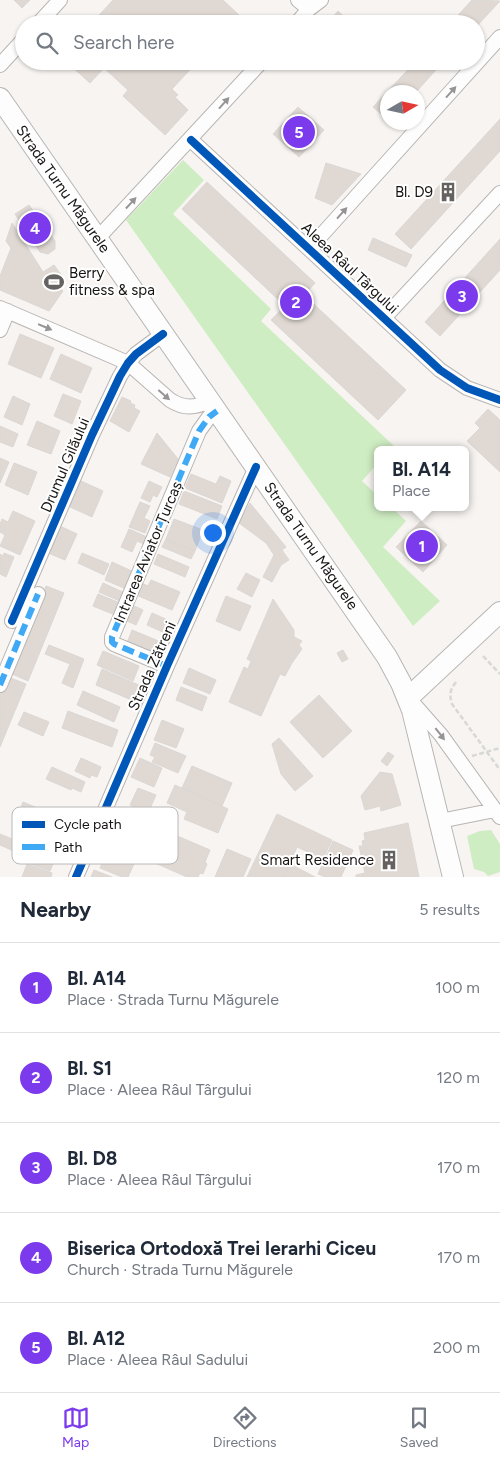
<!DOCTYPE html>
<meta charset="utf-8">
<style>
body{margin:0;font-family:Figtree,sans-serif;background:#f2f2f3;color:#1f2937}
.compass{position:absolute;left:380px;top:85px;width:45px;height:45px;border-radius:50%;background:#fff;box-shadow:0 1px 4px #0004;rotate:81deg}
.you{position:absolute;left:212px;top:532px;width:18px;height:18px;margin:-12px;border:4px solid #fff;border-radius:50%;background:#1a73e8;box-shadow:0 0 0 8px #1a73e833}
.badge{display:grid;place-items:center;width:32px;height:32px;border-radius:50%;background:#7c3aed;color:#fff;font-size:16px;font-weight:700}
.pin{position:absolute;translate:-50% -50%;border:2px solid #fff;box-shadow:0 1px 5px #0006}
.popup{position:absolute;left:374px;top:446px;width:95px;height:65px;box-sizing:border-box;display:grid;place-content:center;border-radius:8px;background:#fff;filter:drop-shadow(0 1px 4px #0005);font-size:16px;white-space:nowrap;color:#747a83}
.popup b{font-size:19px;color:#1f2937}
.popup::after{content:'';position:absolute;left:50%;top:100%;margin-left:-10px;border:10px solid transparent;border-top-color:#fff}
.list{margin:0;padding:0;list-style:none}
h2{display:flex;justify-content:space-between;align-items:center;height:65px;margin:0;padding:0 20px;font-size:21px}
h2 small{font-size:16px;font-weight:400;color:#747a83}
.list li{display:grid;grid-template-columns:32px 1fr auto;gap:15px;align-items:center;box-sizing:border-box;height:90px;padding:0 20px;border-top:1px solid #e0e1e3}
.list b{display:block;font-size:19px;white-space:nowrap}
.list p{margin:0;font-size:16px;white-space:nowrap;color:#747a83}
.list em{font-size:16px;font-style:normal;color:#747a83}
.icon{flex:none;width:28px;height:28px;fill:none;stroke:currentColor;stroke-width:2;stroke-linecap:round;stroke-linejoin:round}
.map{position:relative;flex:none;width:500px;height:877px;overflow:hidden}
.search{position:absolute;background:#fff;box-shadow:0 1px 4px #0004;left:15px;right:15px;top:15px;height:55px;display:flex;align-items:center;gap:12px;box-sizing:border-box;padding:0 18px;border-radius:28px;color:#747a83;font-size:19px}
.sheet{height:515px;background:#fff}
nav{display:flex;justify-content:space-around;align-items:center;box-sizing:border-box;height:70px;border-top:1px solid #e0e1e3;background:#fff;font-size:14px;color:#747a83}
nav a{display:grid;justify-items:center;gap:2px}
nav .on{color:#7c3aed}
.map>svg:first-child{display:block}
</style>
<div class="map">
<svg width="500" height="877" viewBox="0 0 500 877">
<rect width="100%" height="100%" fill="#f7f4f1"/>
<path fill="#cfedc3" d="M183 160 204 180 173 214 271 309 261 321 394 446 391 450H378V463L362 481 378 496V507H391L406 521 383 547 440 601 413 626 126 220Z
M491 830 500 844V872L488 876 484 872 474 869 467 836 480 831Z"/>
<path fill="#e0d9d3" stroke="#dad7d5" d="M14 0H30L22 8Z
M113 0H223L240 16 233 24H91Z
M472 0 500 1 476 27V24H450Z
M338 11 352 24H327Z
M71 61H198L172 89 178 95 175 97 188 110 165 135 123 96 128 90 104 68 90 83 69 64Z
M416 61H444L416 92H388V120L373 107Z
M298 107 324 130 299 157 273 134Z
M500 119V151L411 249 395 234Z
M326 163 361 174 332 205 315 198Z
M207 182 315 283 304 295 406 390 378 420 271 320 285 306 182 209Z
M29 205 55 241V249L48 254 40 252 15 214Z
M12 223 43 272 54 265 66 281 59 287 63 291 49 311 0 290V276L11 248 6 241Z
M373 238 412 255 406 267 368 250Z
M500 239V270L440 336 425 322Z
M20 334 54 348 41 378 8 364Z
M61 354 92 368 81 393 50 379Z
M63 394 81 401 72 424 54 416Z
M13 396 30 404 22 425 4 417Z
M122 397 131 401 130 403 135 405 134 408 140 411 129 432 110 421Z
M488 409 500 420V472L467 441 480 428 475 423Z
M37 421 60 431 51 454 27 445Z
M0 426 18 434 13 447 0 442Z
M157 433 178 459 170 477 141 464Z
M0 458 9 462 0 483Z
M14 463 37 472 28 495 5 485Z
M191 474 216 484 220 476 231 481 222 503 185 488Z
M81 481 103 491 92 517 70 507Z
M149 481 162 487 157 497 153 495 150 502 141 498Z
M184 491 222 506 217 519 179 504Z
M140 502 150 506 144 518 150 521 145 533 129 527Z
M250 503 286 547 282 550 289 560 281 565 272 582 263 577 274 555 266 543 239 523Z
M13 511 35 521 20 555 0 546 5 535 0 532V524L2 519 8 522Z
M174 519 203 530 195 551 166 539Z
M421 521 447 545 423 572 396 547Z
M60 526 77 534 65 560 48 553Z
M129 529 147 537 144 544 137 541 132 552 121 547Z
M166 539 195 551 191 559 162 547Z
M4 553 14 557 6 577 0 574V554L3 556Z
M82 553 109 564 104 575 78 563Z
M158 554 189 567 185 577 154 564Z
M112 562 134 572 126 589 105 580Z
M246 573 260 580 252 597 237 589Z
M151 580 180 592 172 610 136 595 141 583 148 586Z
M103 583 125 593 122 602 99 592Z
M46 586 64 593 28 681 10 673Z
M98 594 120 603 115 615 93 606Z
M226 596 251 606 240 631 216 621Z
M273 599 294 630V637L302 641 299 645 302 649 292 663 285 676 280 674 261 716 229 702 244 667 248 669 251 661 247 659Z
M132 605 143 610 136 625 125 620Z
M152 613 170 621 165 633 147 625Z
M132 630 161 642 156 655 127 643Z
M49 645 84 659 73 688 62 683 70 664 45 654Z
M343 650 348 659 342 662 337 653Z
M103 651 139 666 133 681 97 665Z
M189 668 216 680 210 694 183 683Z
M102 669 148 689 141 704 96 685Z
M8 677 26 684 0 747V695Z
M181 687 207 697 202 711 176 700Z
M83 691 120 707 114 722 77 705Z
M319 695 352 731 323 758 290 722Z
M68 711 118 730 112 747 62 728Z
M24 712 49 722 43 736 18 725Z
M162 720 184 729 176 748 154 740Z
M279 738 313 776 295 791 281 774 272 744Z
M155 743 186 756 178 773 152 762 155 757 150 755Z
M388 752 394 756 387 766 381 761Z
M81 758 101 767 97 777 91 775 90 778 75 771Z
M140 758 162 768 154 787 131 777Z
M192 766 232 783 222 806 182 788Z
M52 767 85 782 81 792 72 788 71 790 46 779Z
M380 772 392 774 401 805 381 811 380 806 365 810 361 796Z
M175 785 228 809 218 833 184 819 187 812 167 803Z
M138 788 156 795 148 813 130 805Z
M23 802 40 809 30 835 13 828Z
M132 808 153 817 144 838 123 830Z
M277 814 332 840 323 859 297 847 284 877H247Z
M408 823 419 877H356V875L365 873 359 846H363L362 841 365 840 364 833Z
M40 827 76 842 69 858 33 843Z
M113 829 148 844 140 862 114 851 117 842 109 839Z
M161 829 210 850 205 862 207 864 203 874 200 873 198 877H187L155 863 162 846 155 842Z
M0 834 20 842 16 852 0 845Z
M333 841 353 850 341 877H325L318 874Z
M24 848 49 857 47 862 53 864 50 871 20 860Z
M227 849 251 859 243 877H215Z
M107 853 134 864 128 877H122L100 868Z
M27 864 52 873 51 877H22Z
M290 864 315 877H284Z
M94 870 112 877H91Z"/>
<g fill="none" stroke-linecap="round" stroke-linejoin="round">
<defs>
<path id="street" d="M298 0 309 9
M38 24 60 0
M296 24 309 9 321 0
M0 65 24 39
M191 140 440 370 467 388 500 400
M97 239 262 61
M309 249 500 37
M0 308 128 363 170 400C184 409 195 408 210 401
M384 318 500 193
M0 330 8 311
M12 621 92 435 120 376 128 363 136 354 163 334
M167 666 114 644 112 642V637L199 431 209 417 217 411
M0 685 38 594
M412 702 441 735 500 817
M440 821 495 810
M76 877 167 666 256 467"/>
<path id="secondary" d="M0 98 387 657 401 683 412 710 453 877
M408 698 500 612"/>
</defs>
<use href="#street" stroke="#b8b5b3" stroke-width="16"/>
<use href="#secondary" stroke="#b8b5b3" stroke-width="22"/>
<path stroke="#d8d8d7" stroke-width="2.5" stroke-dasharray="5 2.5" stroke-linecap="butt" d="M483 656 500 674
M456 682C450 690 449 694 452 704L500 770
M472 756 500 748"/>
<use href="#street" stroke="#fefdfd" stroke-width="14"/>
<use href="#secondary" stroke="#fefdfd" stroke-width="20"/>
<path stroke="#3fa9f5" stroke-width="6" stroke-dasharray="12 6" stroke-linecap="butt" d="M167 666 114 644 112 642V637L199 431 209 417 217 411
M0 685 38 594"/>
<defs>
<path id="cycleway" d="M191 140 440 370 467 388 500 400
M12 621 92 435 120 376 128 363 136 354 163 334
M76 877 167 666 256 467"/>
</defs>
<use href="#cycleway" stroke="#fff" stroke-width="11"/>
<use href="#cycleway" stroke="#0057b8" stroke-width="8"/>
</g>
<defs><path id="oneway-solid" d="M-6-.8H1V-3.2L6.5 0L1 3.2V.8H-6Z" transform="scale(1.25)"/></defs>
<g fill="#969494">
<use href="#oneway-solid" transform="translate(451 92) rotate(-48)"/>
<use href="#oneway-solid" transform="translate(224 103) rotate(-48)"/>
<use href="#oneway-solid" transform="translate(131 203) rotate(-47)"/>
<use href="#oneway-solid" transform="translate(342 213) rotate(-48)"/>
<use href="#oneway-solid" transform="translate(45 327) rotate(23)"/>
<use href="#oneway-solid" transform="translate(164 395) rotate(41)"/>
<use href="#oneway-solid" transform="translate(440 734) rotate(52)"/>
</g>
<defs>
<symbol id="building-bare" viewBox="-9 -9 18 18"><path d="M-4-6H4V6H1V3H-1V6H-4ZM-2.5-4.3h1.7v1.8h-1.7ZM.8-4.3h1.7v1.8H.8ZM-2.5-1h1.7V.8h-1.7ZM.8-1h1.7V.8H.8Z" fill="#656261" stroke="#fff" stroke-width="2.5" paint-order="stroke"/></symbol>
<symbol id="stadium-bare" viewBox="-9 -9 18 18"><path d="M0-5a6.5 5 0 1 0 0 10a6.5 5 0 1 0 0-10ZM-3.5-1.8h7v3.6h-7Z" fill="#656261" stroke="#fff" stroke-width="2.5" paint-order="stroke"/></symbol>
</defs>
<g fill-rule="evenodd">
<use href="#building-bare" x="434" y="178" width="28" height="28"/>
<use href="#stadium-bare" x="40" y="268" width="28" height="28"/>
<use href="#building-bare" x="375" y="846" width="28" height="28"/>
</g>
<g text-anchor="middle" stroke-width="4" stroke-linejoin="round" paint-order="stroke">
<g font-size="15" fill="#161413" stroke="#fff">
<text transform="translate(63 189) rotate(55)" y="5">Strada Turnu Măgurele</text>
<text transform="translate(350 268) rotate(43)" y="5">Aleea Râul Târgului</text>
<text transform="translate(65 465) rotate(-67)" y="5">Drumul Gilăului</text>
<text transform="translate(311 546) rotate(55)" y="5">Strada Turnu Măgurele</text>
<text transform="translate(148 552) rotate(-67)" y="5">Intrarea Aviator Țurcaș</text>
<text transform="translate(152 666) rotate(-66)" y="5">Strada Zătreni</text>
</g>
<g font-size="15" fill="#161413" stroke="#fff" text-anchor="end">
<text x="433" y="197">Bl. D9</text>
<text x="69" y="278" text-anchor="start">Berry<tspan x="69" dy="17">fitness &amp; spa</tspan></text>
<text x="374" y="865">Smart Residence</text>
</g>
</g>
<rect x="12" y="807" width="166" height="57" rx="8" fill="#fff" stroke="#b9b8b8" stroke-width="1"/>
<rect x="22" y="821" width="23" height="7" fill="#0057b8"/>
<rect x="22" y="844" width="23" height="6" fill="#3fa9f5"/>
<g font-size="14" fill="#161413">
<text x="54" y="829">Cycle path</text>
<text x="54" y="852">Path</text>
</g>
</svg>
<svg class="compass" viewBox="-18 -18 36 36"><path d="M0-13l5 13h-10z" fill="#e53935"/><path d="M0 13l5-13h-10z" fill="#747a83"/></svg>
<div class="you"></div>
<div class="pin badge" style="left:422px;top:546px">1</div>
<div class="popup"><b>Bl. A14</b>Place</div>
<div class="pin badge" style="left:296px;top:302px">2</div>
<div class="pin badge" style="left:462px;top:296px">3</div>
<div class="pin badge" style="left:35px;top:228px">4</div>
<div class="pin badge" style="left:299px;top:132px">5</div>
<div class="search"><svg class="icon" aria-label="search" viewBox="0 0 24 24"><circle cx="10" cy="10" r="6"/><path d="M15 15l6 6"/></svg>Search here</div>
</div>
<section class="sheet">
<h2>Nearby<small>5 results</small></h2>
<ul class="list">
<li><span class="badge">1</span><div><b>Bl. A14</b><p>Place · Strada Turnu Măgurele</p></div><em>100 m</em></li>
<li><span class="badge">2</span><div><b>Bl. S1</b><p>Place · Aleea Râul Târgului</p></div><em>120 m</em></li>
<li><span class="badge">3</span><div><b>Bl. D8</b><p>Place · Aleea Râul Târgului</p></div><em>170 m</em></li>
<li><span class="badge">4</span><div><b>Biserica Ortodoxă Trei Ierarhi Ciceu</b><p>Church · Strada Turnu Măgurele</p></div><em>170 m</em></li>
<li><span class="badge">5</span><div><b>Bl. A12</b><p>Place · Aleea Râul Sadului</p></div><em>200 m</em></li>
</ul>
</section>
<nav>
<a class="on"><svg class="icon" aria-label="map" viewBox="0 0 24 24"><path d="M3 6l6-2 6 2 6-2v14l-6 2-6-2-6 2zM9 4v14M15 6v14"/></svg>Map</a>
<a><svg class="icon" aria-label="directions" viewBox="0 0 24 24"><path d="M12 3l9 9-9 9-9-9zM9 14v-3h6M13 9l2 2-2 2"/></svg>Directions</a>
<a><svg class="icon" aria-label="saved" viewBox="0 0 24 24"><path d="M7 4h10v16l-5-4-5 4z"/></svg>Saved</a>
</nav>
